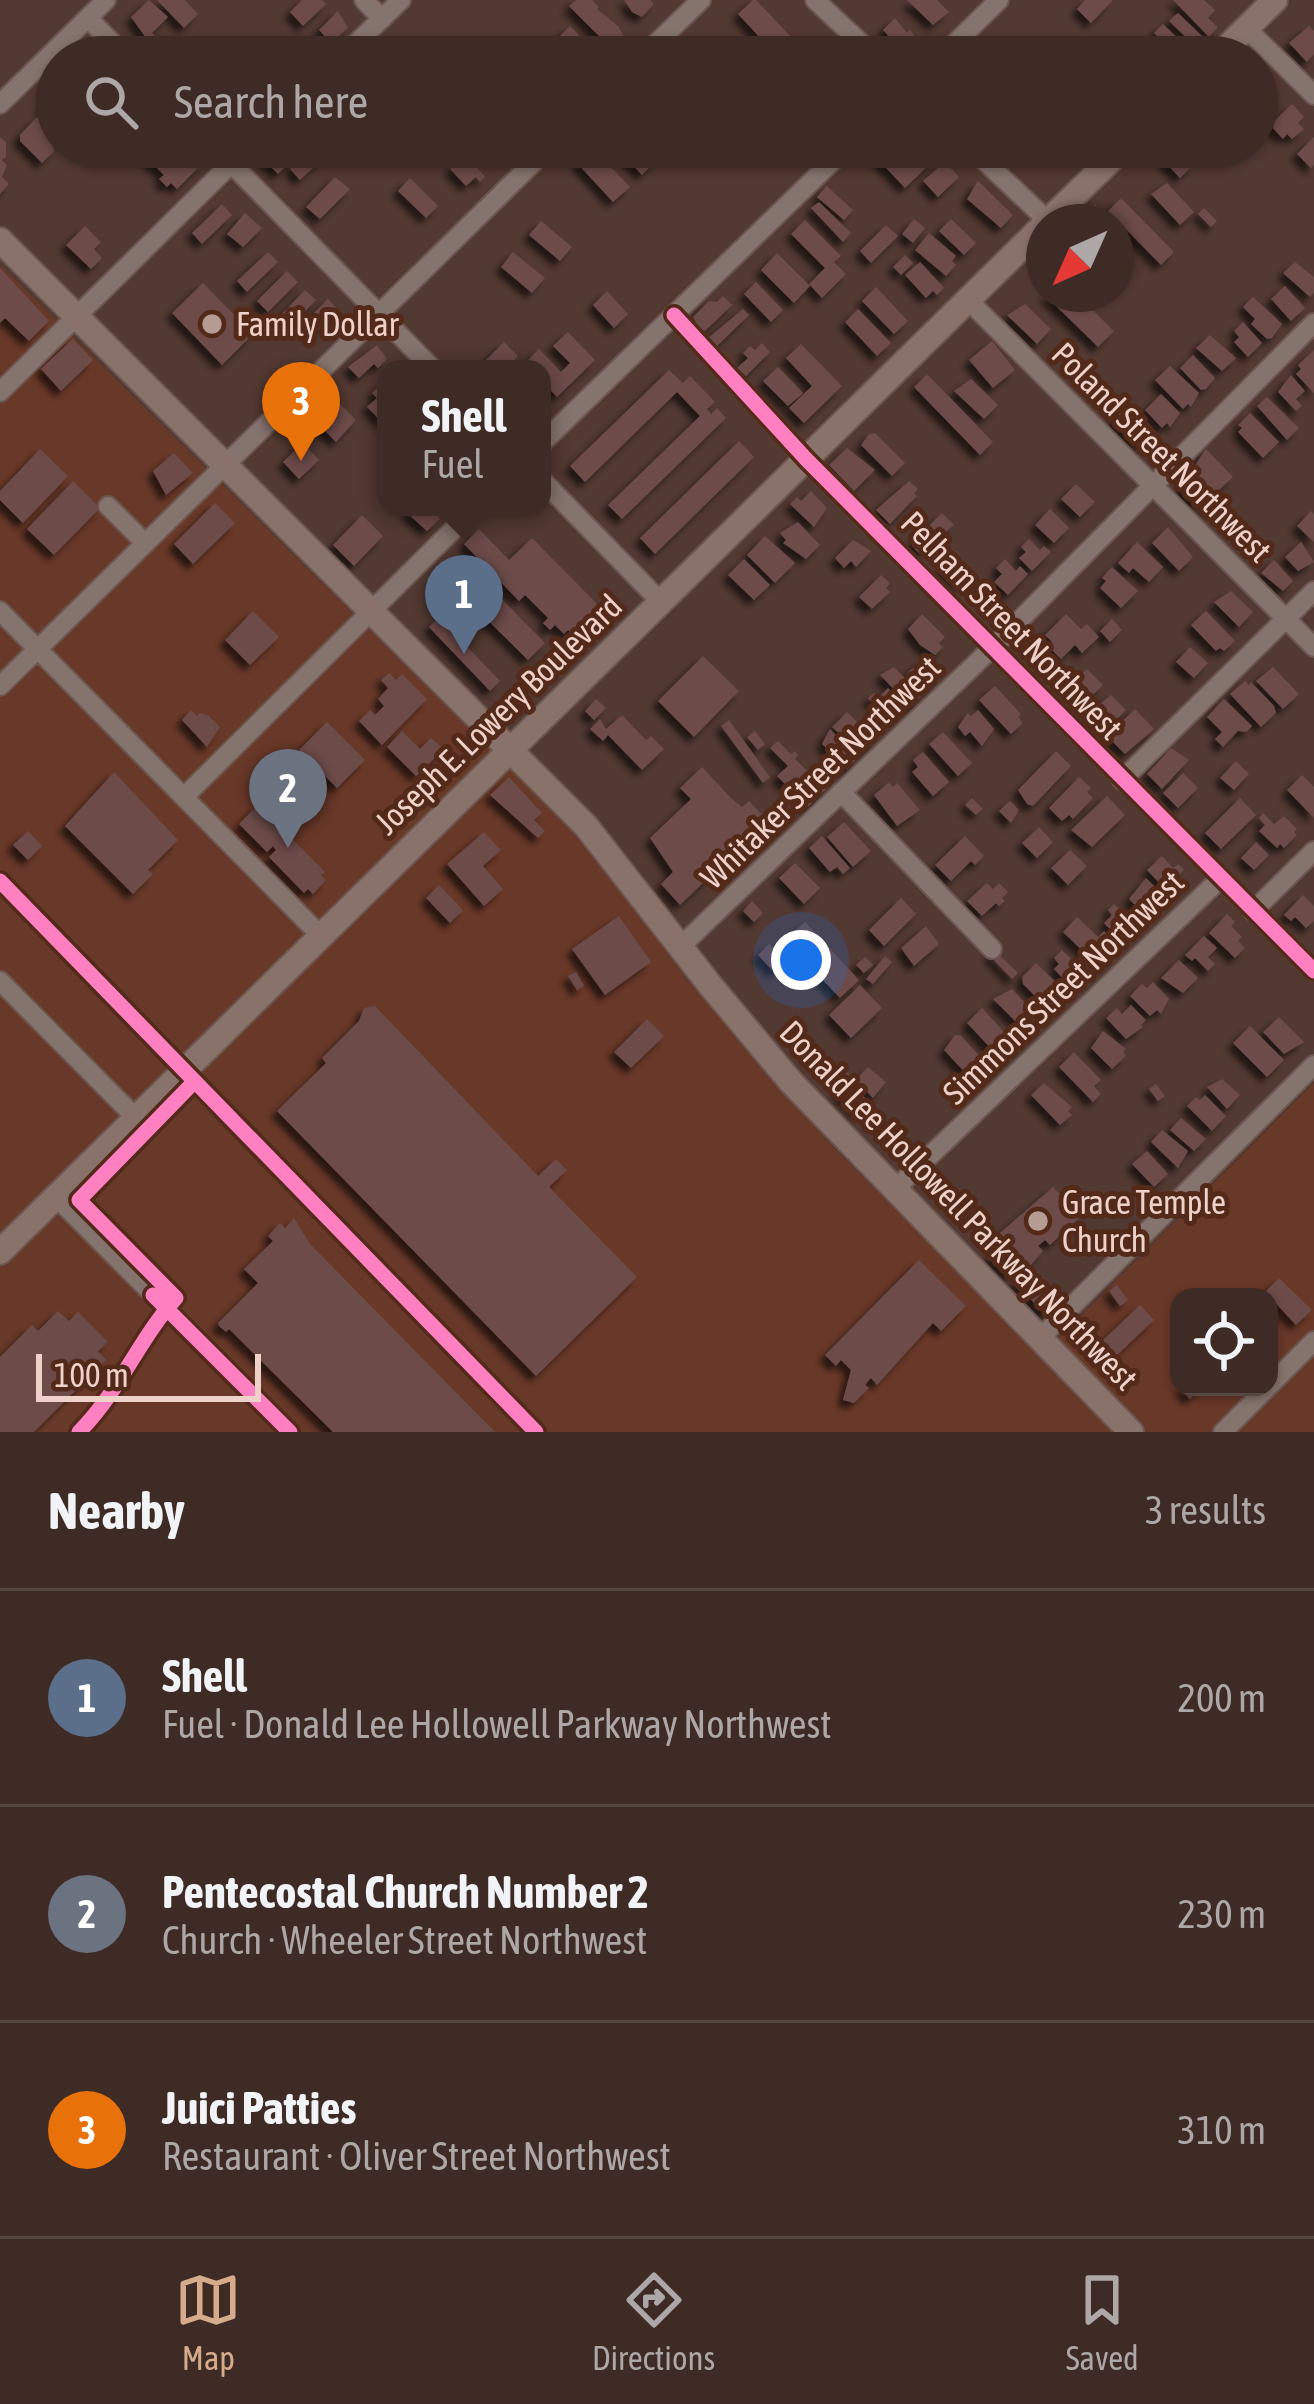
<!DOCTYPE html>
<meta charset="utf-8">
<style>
body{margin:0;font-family:"Asap Condensed",sans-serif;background:#45332d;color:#f1f3f6}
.controls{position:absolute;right:36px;bottom:36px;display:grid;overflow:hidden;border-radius:24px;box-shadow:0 3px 9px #0004}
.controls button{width:108px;height:108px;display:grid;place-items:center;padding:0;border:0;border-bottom:3px solid #574742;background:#3e2b25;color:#f1f3f6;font:60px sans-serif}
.compass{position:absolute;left:1026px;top:204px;width:108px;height:108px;border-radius:50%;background:#3e2b25;box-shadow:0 3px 9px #0004;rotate:225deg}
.scale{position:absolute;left:36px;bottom:30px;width:225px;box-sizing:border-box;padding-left:12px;border:6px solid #eed2c9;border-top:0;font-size:33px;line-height:42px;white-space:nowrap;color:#eed2c9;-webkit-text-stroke:9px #53291a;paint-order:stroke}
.you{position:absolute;left:801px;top:960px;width:42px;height:42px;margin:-30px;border:9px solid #fff;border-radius:50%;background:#1a73e8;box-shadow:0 0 0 18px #1a73e833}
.badge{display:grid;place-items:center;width:78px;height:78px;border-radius:50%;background:#d6ab8b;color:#fff;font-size:39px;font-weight:700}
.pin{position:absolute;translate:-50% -99px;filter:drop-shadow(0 3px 6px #0008)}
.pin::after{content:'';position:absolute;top:63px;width:42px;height:36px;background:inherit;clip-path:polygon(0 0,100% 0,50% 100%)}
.popup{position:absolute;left:377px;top:360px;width:174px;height:156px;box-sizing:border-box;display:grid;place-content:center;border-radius:24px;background:#3e2b25;filter:drop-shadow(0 3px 9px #0005);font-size:39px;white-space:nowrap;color:#ada7a7}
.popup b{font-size:45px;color:#f1f3f6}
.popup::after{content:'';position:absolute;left:50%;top:100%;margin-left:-24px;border:24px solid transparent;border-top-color:#3e2b25}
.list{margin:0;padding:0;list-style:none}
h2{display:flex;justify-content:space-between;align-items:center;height:156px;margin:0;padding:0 48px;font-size:51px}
h2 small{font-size:39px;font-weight:400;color:#ada7a7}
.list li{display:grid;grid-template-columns:78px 1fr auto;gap:36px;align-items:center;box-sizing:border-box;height:216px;padding:0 48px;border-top:3px solid #574742}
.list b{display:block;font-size:45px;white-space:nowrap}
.list p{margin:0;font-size:39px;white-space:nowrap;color:#ada7a7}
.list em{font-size:39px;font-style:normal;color:#ada7a7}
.icon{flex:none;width:66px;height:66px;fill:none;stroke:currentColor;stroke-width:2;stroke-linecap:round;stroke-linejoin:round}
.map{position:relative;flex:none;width:1314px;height:1432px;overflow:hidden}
.search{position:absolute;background:#3e2b25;box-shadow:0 3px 9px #0004;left:36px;right:36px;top:36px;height:132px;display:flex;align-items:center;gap:30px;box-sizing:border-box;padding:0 42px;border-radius:66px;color:#ada7a7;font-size:45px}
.sheet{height:804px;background:#3e2b25}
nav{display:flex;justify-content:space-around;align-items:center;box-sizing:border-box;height:168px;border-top:3px solid #574742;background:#3e2b25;font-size:33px;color:#ada7a7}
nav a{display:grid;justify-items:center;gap:6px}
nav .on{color:#d6ab8b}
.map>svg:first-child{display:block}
</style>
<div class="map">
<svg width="1314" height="1432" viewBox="0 0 1314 1432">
<defs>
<filter id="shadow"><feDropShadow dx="-6" dy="6" stdDeviation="3" flood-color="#0009"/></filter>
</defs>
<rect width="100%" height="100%" fill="#523931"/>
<path fill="#683828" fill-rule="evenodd" d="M0 265 589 847 683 974 743 1047 832 1146 1041 1356 1314 1083V1432H0ZM1179 1297H1269V1387H1179Z"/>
<path fill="#6c4b4a" filter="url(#shadow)" d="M149 0 168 17 152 33 155 36 149 42 131 17Z
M157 0H185L198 14 184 28Z
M302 0H322L326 4 303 26 290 12Z
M576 0H592L599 7 597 9 618 26 623 35 611 48 569 6Z
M624 0H650L654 4 642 17 632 12Z
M753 0H756L810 57H778L738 14Z
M907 0H937L949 12 933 25Z
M1085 0H1113L1091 23 1077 9Z
M1173 0H1204L1215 10 1208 18 1218 27 1209 37Z
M338 11 348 28 331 43 319 30Z
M1178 13 1204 38 1196 47 1169 21Z
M895 18 907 33 910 30 914 35 911 38 921 49 913 57 902 52 898 56 888 46 893 41 883 30Z
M1163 24 1191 51 1185 57H1179L1154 33Z
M570 26 600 57H570L555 41Z
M1309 26 1314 31V54L1307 62 1289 43Z
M182 39 199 57H162Z
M391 44 402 57H385L381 53Z
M527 44 539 57H514Z
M55 97 57 100V125L41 110Z
M1292 104 1304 117 1298 123 1304 129 1292 139 1287 134 1283 139 1270 125Z
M37 117 57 136 52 142 54 151 42 163 20 141V135Z
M0 137 6 142V157L2 160 7 165 2 177 9 184 0 194Z
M1314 137V165L1311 168 1297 154Z
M135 147H185L202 164 177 189 171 183 167 187 159 179 164 175Z
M277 147H306L278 174 264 160Z
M313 147 324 158 300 180 290 169Z
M482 147H513L499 161Z
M616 147H647L658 159 642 175Z
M880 147H891L897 153 902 147H925L936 158 905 188 873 154Z
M1175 147 1194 164 1180 178 1162 159Z
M593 148 630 187 613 202 577 163Z
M462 151 485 177 480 182 476 177 466 186 450 169 460 160 456 156Z
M945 162 959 177 938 197 923 181Z
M335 177 350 189 320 219 306 207Z
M410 178 438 206 426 218 398 191Z
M978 181 1013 215 1001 228 967 199Z
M1167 183 1194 212 1180 225 1151 194Z
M827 186 853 210 844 220 817 197Z
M1121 198 1174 252 1161 265 1108 211Z
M819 202 851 233 843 242 811 208Z
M222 204 232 215 202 244 192 233Z
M1095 204 1111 222H1095L1086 213Z
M1204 208 1217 221 1211 227 1198 214Z
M245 213 262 228 243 247 227 234Z
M914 219 925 228 913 243 902 234Z
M951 219 976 243 964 255 939 231Z
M805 220 841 256 834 262 846 274 822 298 809 284 825 268 791 234Z
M541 221 572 247 560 261 529 235Z
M886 225 898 236 871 263 860 251Z
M85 226 101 242 94 249 102 258 91 269 66 245Z
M929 233 956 256 952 261 956 265 946 276 915 250Z
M268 252 278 262 247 292 237 281Z
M513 252 545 278 532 293 501 267Z
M777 253 810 286 794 303 761 270Z
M905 255 913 263 901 275 893 267Z
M1116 256 1132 274 1116 289Z
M920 262 944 288 937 295 933 291 926 298 905 275Z
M1295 262 1314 277V293L1310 297 1283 273Z
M0 268 49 321 29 341 5 318 0 323Z
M287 271 298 282 268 312 257 301Z
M756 282 783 310 771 322 744 294Z
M203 283 253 334 222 365 172 313Z
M1285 286 1305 308 1291 321 1271 299Z
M876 287 908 321 894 334 862 301Z
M305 290 316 300 287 330 276 320Z
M607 291 628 314 614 328 593 305Z
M1044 294H1076L1114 331 1098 347Z
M723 296 732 305 705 331 700 330 693 317 709 301 717 302Z
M1253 297 1282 324 1272 338 1267 339 1251 324 1255 319 1243 307Z
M328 299 340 312 312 336 302 325Z
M1025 304 1051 329 1037 344 1007 315Z
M743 309 749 315 715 348 707 339Z
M858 309 891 343 877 356 845 322Z
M1243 322 1262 343 1248 357 1234 342 1239 337 1234 331Z
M568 332 595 360 557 397 542 381V369H519L539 349 561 372 570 363 553 346Z
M1210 335 1236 358 1222 371 1196 348Z
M73 339 93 360 61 391 41 369Z
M992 341 1015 370 993 388 969 360Z
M504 342 518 356 505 369H477Z
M762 343 770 352 746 376 737 368 748 358 743 353 750 346 755 350Z
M801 344 842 386 804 423 789 408 812 386 786 358Z
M377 345 387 359 378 368 374 364 359 378 348 367Z
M1314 350V393L1296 374 1301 369 1298 365Z
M1193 355 1215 378 1206 389 1201 390 1180 368Z
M1170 366 1199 393 1191 407 1188 404 1183 409 1155 380Z
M778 367 803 393 788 406 763 381Z
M669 370 683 383 690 376 715 402 707 409 711 414 717 408 726 418 622 519 608 505 700 416 677 392 585 482 570 466Z
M927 374 993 442 980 455 914 387Z
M1291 375 1305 391 1296 399 1302 406 1296 411 1278 392Z
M971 379 998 405 984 419 954 391Z
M386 380V426L367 407 377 398 372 393Z
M326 390 356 420 336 442 312 418 317 414 311 408Z
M1161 394 1180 413 1170 427 1167 423 1162 428 1145 410Z
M1267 397 1299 428 1287 440 1257 406Z
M1130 404 1157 433 1144 446 1139 440 1134 444 1112 421Z
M1250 413 1279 442 1263 458 1238 432 1242 428 1238 425Z
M875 433 905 463 892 476 861 445 869 434Z
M739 441 754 457 655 554 640 538Z
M303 443 319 460 299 479 283 462Z
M847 448 875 470 854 491 829 465Z
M40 449 68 476 23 523 0 500V491Z
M1206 449 1233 477 1215 494 1192 470Z
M174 453 193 473 166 495 153 471Z
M1192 475 1220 503 1212 511 1200 500 1195 505 1179 488Z
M73 481 100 508 54 555 27 529Z
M909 481 918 489 914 493 917 496 890 524 876 510Z
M1076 484 1095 502 1080 517 1061 499Z
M811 491 827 508 814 527 790 504 797 497 801 501Z
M215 503 235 523 193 564 174 544Z
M414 507H431L440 519 427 531 407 513Z
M1050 509 1069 528 1054 543 1035 525Z
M1311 511 1314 514V542L1297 526Z
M942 513 954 525 920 554 912 546 914 540Z
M362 515 383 536 354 566 333 545Z
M798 522 820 545 806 559 783 543 786 540 780 533Z
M1168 527 1193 557 1179 571 1152 543Z
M479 529 509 560 532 538 606 613 576 637 568 630 564 634 555 625 550 630 543 623 548 618 525 595 519 601 464 544Z
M765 536 795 563 775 583 747 555Z
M1029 539 1040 550 1044 546 1051 552 1032 571 1019 558 1026 552 1021 547Z
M853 540 871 551 856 567 851 561 844 568 835 558Z
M1137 542 1163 567 1149 582 1133 568 1129 573 1118 563Z
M1301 542 1314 562 1298 571 1285 557Z
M956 551 960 555 957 558 973 573 961 586 941 567Z
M461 558 545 643 528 660 443 576Z
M744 559 770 585 754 600 728 575Z
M1005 559 1016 571 1020 566 1028 574 1008 595 994 582 1002 574 996 568Z
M1274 560 1293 581 1283 591 1261 573Z
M1112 567 1138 591 1121 608 1100 588 1106 581 1102 578Z
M881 575 890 583 886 588 890 592 872 609 859 597Z
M1231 591 1253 612 1239 627 1214 602Z
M253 611 279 637 250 665 225 640Z
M1206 611 1235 641 1224 651 1220 648 1216 651 1191 625Z
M922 614 945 637 939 643 943 647 935 655 920 645 908 629Z
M1066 614 1081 629 1087 624 1099 637 1082 653 1075 645 1061 659 1048 646 1052 642 1045 635Z
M439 617 500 681 490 691 429 627Z
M1112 619 1122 630 1110 642 1100 631Z
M1190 647 1208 663 1194 678 1176 662Z
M703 656 739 691 694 737 658 701Z
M924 659 938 677 925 690 907 673Z
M894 667 922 695 911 707 880 675Z
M1273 667 1299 694 1283 709 1256 681Z
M1087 669 1103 685 1084 703 1070 685Z
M389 673 396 680 402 674 427 699 382 745 359 721 370 710 375 715 384 706 378 699 388 688 381 680Z
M1245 681 1249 685 1251 682 1274 706 1276 713 1261 727 1230 694Z
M995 686 1021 714 1018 717 1023 723 1011 734 979 700Z
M888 688 906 706 891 721 868 698 874 693 878 698Z
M1111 695 1126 710 1105 731 1087 714Z
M596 699 606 708 594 720 585 711Z
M1224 699 1252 726 1246 732 1238 731 1223 747 1215 739 1222 732 1207 717Z
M1135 709 1154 729 1125 754 1107 736Z
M191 710 197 716 200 713 209 716 220 727 207 747 182 720Z
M978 710 994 729 982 746 970 732 965 736 958 727 968 713 971 716Z
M847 712 874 739 860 753 832 727Z
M622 715 646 740 651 736 664 749 642 770 608 735 603 741 590 729 600 719 606 729Z
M729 720 770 777 763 783 721 726Z
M327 722 365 760 337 788 299 750Z
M830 729 858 757 847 769 822 744Z
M402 731 420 749 431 738 444 749 416 776 387 747Z
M755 731 765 744 758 750 747 737Z
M943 732 972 763 958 776 929 744Z
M778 741 791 754 795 751 798 755 795 759 826 789 808 807 777 776 788 766 770 748Z
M1171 748 1189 760 1162 789 1147 774Z
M1056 751 1071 766 1033 806 1027 804 1018 790Z
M923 752 949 782 933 796 912 772 918 767 913 760Z
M1236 761 1249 774 1234 790 1220 778Z
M702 767 732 799 742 807 749 801 768 821 680 905 661 884 673 872 650 838 691 799 680 788Z
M114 772 178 840 148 870 153 874 133 894 65 826Z
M1183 773 1198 788 1178 808 1163 793Z
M1302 775 1314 787V818L1287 790Z
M509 777 542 813 534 820 545 831 538 838 490 795Z
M1079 777 1091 788 1087 792 1093 798 1073 819 1069 815 1062 821 1049 808Z
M889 782 893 787 897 783 920 810 897 826 874 795Z
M1107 796 1125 815 1092 847 1071 830Z
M972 798 983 809 976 815 965 805Z
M1240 798 1256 815 1221 849 1205 833Z
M1010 801 1019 810 1011 823 999 811Z
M258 805 325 872 321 875 326 880 313 894 308 889 304 893 269 857 276 850 273 846 267 852 239 824Z
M1263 813 1274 824 1284 816 1297 829 1294 832 1297 835 1284 848 1280 844 1277 848 1259 831 1265 825 1259 818Z
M844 822 871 851 853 867 827 837Z
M1039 827 1053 842 1037 858 1022 843Z
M28 831 42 846 28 860 13 845Z
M484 832 501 850 483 866 503 889 484 906 447 864Z
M822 836 850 868 843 874 837 867 830 872 809 848Z
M965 836 984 856 975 865 971 861 951 881 935 865Z
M1256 842 1269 855 1254 870 1241 858Z
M1070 850 1087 866 1068 885 1051 868Z
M1162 856 1173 868 1178 864 1184 870 1165 889 1147 870Z
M795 863 820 888 804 904 779 878Z
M1146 878 1160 892 1141 911 1129 899Z
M987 883 993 889 999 883 1008 892 1002 898 1005 901 999 906 996 903 982 916 967 901Z
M439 885 463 910 450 923 426 898Z
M1303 895 1314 906V921L1306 928 1295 917 1291 921 1284 915Z
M901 898 916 914 884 946 869 930Z
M752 901 763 913 754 922 743 911Z
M1114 904 1125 915 1128 911 1134 917 1124 933 1121 930 1116 935 1104 923 1112 915 1108 910Z
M1227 914 1235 922 1231 926 1242 937 1238 941 1245 948 1235 958 1209 933Z
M619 916 651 962 605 995 572 949Z
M1077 917 1098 937 1104 931 1111 938 1091 959 1063 932Z
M805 922 859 980 840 998 785 940Z
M926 926 939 944 914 966 901 948Z
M1204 936 1217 948 1208 957 1215 964 1208 971 1195 958 1192 961 1185 955Z
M769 944 785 962 774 972 758 955Z
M994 950 1018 973 1012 979 989 955Z
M1062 950 1075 963 1079 958 1086 965 1067 983 1054 969 1059 964 1054 958Z
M885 956 892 962 873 984 866 979Z
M865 957 873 965 864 973 856 965Z
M1179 960 1198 978 1183 993 1161 978Z
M1036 963 1066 992 1049 1010 1023 984 1022 977Z
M576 972 584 986 577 990 568 976Z
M1153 982 1169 999 1161 1014 1157 1010 1150 1016 1130 996 1142 984 1147 988Z
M860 985 882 1008 851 1038 829 1015Z
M1012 989 1040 1019 1026 1032 993 999Z
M1131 1005 1146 1020 1141 1025 1143 1027 1126 1039 1106 1018 1117 1008 1122 1014Z
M375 1006 538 1176 556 1159 567 1170 549 1187 637 1277 536 1376 277 1111 326 1063 322 1058 359 1021 364 1008Z
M982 1008 1013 1042 998 1056 967 1023Z
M1279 1017 1304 1042 1284 1054 1263 1032Z
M647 1019 664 1036 631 1068 614 1052Z
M1250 1026 1284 1060 1267 1077 1233 1043Z
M1103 1031 1126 1049 1123 1052 1126 1056 1112 1069 1091 1048Z
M955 1035H960L988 1065 972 1080 944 1050Z
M1074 1052 1101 1080 1094 1086 1101 1094 1093 1102 1059 1067Z
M838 1063 850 1075 841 1084 829 1072Z
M868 1067 886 1082 873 1098 855 1080Z
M1222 1079 1240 1095 1227 1109 1207 1087Z
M850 1082 870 1103 859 1114 838 1093Z
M1044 1083 1072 1107 1068 1111 1072 1115 1060 1125 1031 1095Z
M1156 1084 1165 1096 1158 1101 1149 1089Z
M1205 1095 1226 1116 1212 1131 1187 1106 1196 1097 1200 1100Z
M1181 1118 1206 1139 1194 1151 1170 1130Z
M1162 1130 1188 1151 1178 1168 1151 1142Z
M1147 1151 1168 1174 1154 1187 1132 1164Z
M1053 1187 1081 1216 1050 1245 1045 1240 1038 1246 1043 1251 1030 1266 1025 1261 1009 1276 990 1256 1001 1245 994 1238Z
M294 1218 310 1244 495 1432H333L229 1329 226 1332 219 1326 218 1323 258 1283 244 1269 273 1241 268 1236 280 1223 285 1228Z
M919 1260 966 1306 941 1331 933 1323 877 1385 871 1378 865 1385 869 1388 854 1403 843 1400 851 1370 841 1360 836 1366 825 1355Z
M1026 1272 1031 1278 1038 1272 1044 1278 1037 1285 1056 1305 1045 1315 1015 1282Z
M1279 1278 1312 1310 1296 1325 1265 1292Z
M1117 1285 1128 1300 1120 1306 1109 1291Z
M1140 1305 1154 1320 1114 1358 1100 1343Z
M58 1311 69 1321 78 1312 108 1342 98 1351 106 1360 34 1432H0V1357L32 1325 38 1331Z
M1178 1387H1203L1190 1399Z"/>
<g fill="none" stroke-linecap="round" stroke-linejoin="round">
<defs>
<path id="minor" d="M364 0 382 19
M815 0 876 57
M88 18 126 57
M1247 29 1314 95
M342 57 401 0
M642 57 701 0
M941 57 999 0
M0 104 106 0
M215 147 433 369
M970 147 1048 221
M967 299 1314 647
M674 315 806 459 1314 971
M0 392 248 147
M542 443 847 147
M542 480 660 601
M108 506 144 542
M0 611 320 935
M0 686 549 147
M1122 780 1314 591
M841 792 992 949
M184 797 476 507
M1253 911 1314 851
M680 947 993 647 1314 323
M0 981 136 1118
M895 1189 1220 879
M56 1197 290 1432
M1040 1338 1314 1065
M1269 1386 1314 1341
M1223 1432 1268 1387"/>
<path id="major" d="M1217 57 1275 0
M1047 222 1124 147
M0 240 586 826 710 985 791 1082 1131 1432
M0 1252 1044 225"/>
</defs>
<use href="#minor" stroke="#6c564f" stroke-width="22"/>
<use href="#major" stroke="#6c564f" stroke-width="28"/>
<use href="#minor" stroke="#85736d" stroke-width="18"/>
<use href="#major" stroke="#89726a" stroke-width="24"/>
<defs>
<path id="cycleway" d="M674 315 806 459 1314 971
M0 881 536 1432
M153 1295 290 1432
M79 1432C119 1392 139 1339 176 1298L79 1200 194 1082"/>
</defs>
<use href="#cycleway" stroke="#53291a" stroke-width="22"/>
<use href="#cycleway" stroke="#ff80c0" stroke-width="15"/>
</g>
<g fill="#b79c94" stroke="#53291a" stroke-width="4.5">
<circle cx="212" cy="324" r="12"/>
<circle cx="1038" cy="1221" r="12"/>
</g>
<g text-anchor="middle" stroke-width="10" stroke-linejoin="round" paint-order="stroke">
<g font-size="33" fill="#eed2c9" stroke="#53291a" text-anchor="start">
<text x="236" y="336">Family Dollar</text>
<text x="1062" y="1214">Grace Temple<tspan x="1062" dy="38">Church</tspan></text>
</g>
<g font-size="33" fill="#eed2c9" stroke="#53291a">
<text transform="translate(1162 452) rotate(45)" y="12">Poland Street Northwest</text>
<text transform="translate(1012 625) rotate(46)" y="12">Pelham Street Northwest</text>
<text transform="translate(498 714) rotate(-44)" y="12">Joseph E. Lowery Boulevard</text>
<text transform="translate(820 772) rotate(-44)" y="12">Whitaker Street Northwest</text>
<text transform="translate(1063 987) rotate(-44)" y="12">Simmons Street Northwest</text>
<text transform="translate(959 1205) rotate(46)" y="12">Donald Lee Hollowell Parkway Northwest</text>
</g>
</g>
</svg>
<div class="controls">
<button><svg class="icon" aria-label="locate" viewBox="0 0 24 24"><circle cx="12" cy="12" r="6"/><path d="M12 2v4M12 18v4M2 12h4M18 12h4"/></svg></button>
</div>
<svg class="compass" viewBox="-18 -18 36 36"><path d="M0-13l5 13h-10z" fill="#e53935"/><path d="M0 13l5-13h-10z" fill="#ada7a7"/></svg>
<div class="scale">100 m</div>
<div class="you"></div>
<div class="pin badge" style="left:464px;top:654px;background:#5c6f8a">1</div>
<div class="popup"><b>Shell</b>Fuel</div>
<div class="pin badge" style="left:288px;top:848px;background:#6b7280">2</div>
<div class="pin badge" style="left:301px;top:461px;background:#e8710a">3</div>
<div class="search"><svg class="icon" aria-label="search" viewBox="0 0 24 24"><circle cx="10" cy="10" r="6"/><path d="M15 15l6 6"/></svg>Search here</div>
</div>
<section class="sheet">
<h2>Nearby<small>3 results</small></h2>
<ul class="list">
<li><span class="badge" style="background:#5c6f8a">1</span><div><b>Shell</b><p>Fuel · Donald Lee Hollowell Parkway Northwest</p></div><em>200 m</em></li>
<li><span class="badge" style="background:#6b7280">2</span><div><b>Pentecostal Church Number 2</b><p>Church · Wheeler Street Northwest</p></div><em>230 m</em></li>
<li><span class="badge" style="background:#e8710a">3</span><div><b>Juici Patties</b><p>Restaurant · Oliver Street Northwest</p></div><em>310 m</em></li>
</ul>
</section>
<nav>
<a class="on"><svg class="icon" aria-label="map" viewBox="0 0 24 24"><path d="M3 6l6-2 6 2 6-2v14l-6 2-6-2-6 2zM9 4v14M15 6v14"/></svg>Map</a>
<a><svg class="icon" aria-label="directions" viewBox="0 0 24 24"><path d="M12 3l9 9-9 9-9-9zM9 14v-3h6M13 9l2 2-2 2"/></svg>Directions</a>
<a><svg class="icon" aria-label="saved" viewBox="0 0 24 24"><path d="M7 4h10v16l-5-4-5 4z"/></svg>Saved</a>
</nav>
